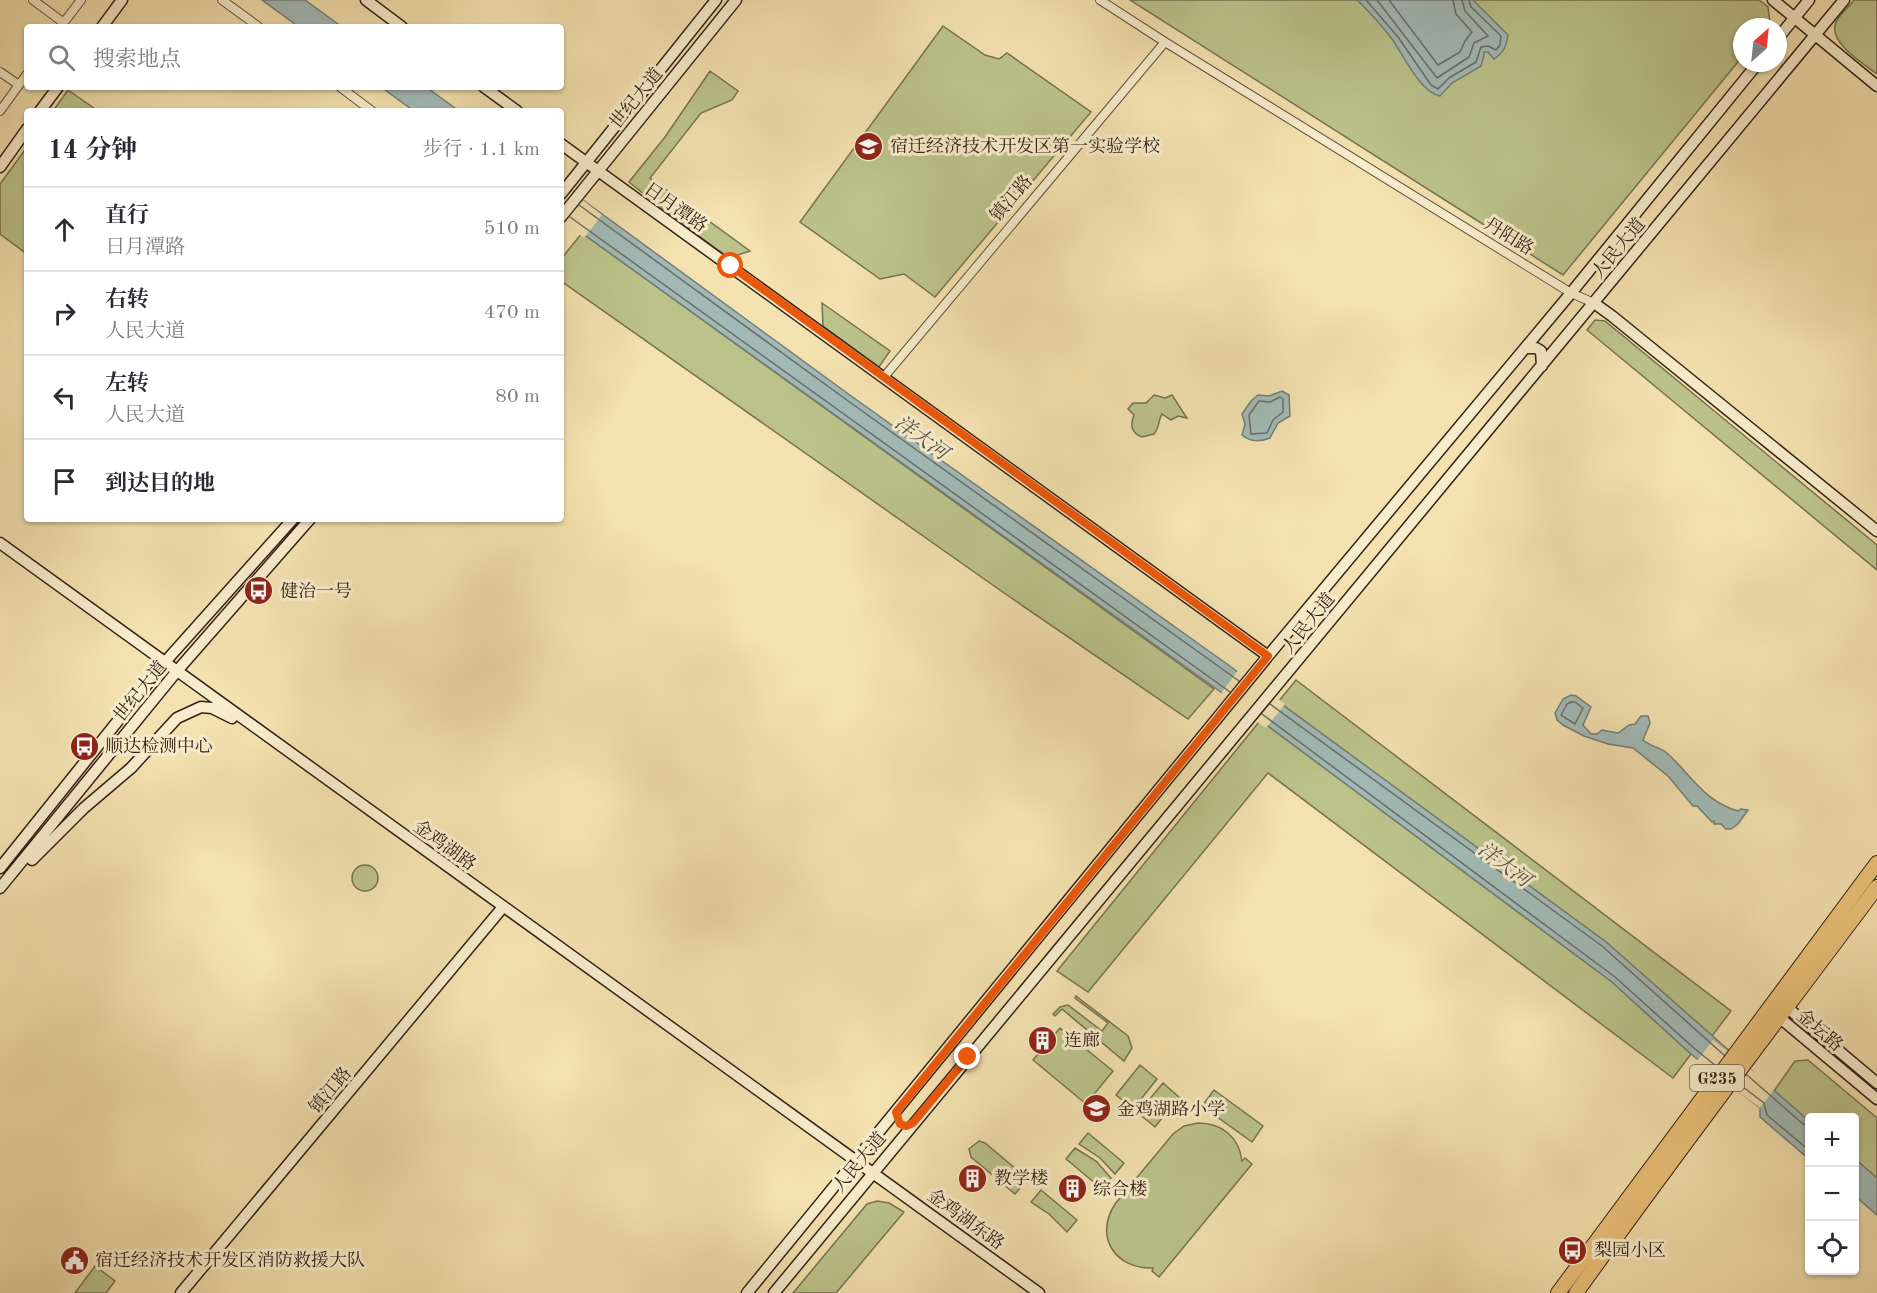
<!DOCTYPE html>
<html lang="zh">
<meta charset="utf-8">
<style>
body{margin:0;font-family:"Old Standard TT","Noto Serif SC",serif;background:#f7f7f7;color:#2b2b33}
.controls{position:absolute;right:18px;bottom:18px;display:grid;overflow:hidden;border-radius:6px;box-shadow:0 2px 4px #0004}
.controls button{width:54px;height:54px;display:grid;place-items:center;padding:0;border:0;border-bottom:2px solid #e1e1e2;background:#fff;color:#2b2b33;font:30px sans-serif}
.compass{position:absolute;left:1733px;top:18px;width:54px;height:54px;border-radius:50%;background:#fff;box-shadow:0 2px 4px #0004;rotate:27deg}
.stop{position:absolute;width:18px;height:18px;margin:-14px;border:4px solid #ea580c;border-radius:50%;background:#fff}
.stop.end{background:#ea580c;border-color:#fff;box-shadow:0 2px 6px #0008}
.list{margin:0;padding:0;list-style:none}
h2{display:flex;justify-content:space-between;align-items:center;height:78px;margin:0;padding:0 24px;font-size:26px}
h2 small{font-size:20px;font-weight:400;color:#7c7c81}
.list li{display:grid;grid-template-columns:39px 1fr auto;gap:18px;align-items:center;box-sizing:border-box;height:84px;padding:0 24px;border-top:2px solid #e1e1e2}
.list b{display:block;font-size:22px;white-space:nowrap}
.list p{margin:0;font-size:20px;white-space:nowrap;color:#7c7c81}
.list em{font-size:20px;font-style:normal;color:#7c7c81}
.icon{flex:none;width:33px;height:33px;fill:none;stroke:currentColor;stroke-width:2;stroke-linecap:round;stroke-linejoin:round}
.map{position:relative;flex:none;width:1877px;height:1293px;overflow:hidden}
.search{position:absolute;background:#fff;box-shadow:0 2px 4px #0004;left:24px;top:24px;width:540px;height:66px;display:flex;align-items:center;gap:15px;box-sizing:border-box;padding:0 21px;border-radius:6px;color:#7c7c81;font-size:22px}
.panel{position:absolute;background:#fff;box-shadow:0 2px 4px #0004;left:24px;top:108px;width:540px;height:414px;border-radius:6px}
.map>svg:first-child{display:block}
</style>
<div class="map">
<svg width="1877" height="1293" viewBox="0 0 1877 1293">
<rect width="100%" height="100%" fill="#f3e1af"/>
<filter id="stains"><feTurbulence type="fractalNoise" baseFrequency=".00333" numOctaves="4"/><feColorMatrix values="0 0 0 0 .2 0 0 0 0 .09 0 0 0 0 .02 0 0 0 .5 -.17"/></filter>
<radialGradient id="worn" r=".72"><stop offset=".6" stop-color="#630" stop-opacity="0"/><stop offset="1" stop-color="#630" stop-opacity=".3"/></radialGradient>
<path fill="#bbc38b" stroke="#787250" stroke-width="1.5" d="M1130 0H1759L1768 7 1770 23 1767 27H1742V57L1563 275Z
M1854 0H1877V74C1864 64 1827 42 1836 22 1840 14 1849 7 1854 0Z
M943 26 985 55 999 59 1007 53 1091 112 935 297 904 274 880 279 800 222Z
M710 71 738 91 732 100 701 113 650 178 750 251 729 258 661 208 629 182 665 137Z
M68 90 98 111H53Z
M27 147V254L0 234V184Z
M582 233 1214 689 1188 719 1004 593 561 281V259Z
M822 303 890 351 879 367 823 326Z
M1595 320 1605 321 1877 545V570L1587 330Z
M1154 395 1165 398 1172 395 1187 418 1178 416 1171 420 1162 414C1158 420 1160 427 1154 434L1142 437C1131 433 1130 425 1134 415L1128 409 1133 403H1146Z
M1296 680 1731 1011 1712 1036 1606 942 1278 702Z
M1259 722 1268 726 1612 982 1691 1054 1673 1078 1268 773 1088 992 1057 971Z
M352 878a13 13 0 1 1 26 0a13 13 0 1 1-26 0Z
M1076 996 1128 1036 1132 1048 1124 1061 1062 1009 1055 1016 1053 1014 1060 1007 1068 1005 1102 1031 1108 1023 1075 998Z
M1060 1028 1113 1071 1086 1104 1033 1060Z
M1808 1060 1877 1118V1178L1855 1159 1854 1118H1810L1809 1121 1774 1091 1795 1061Z
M1140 1065 1157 1079 1133 1109 1116 1095Z
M1163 1083 1179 1097 1155 1127 1138 1113Z
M1214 1090 1263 1126 1252 1142 1202 1106Z
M1198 1123C1222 1123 1239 1137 1242 1161L1245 1158 1252 1164 1159 1277 1152 1271 1153 1268C1115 1269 1094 1237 1115 1204L1173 1134 1184 1126Z
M1088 1133 1124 1163 1115 1174 1100 1158 1079 1144Z
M979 1141 985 1143 1028 1179 1015 1194 971 1157 969 1149Z
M1075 1148 1096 1161 1111 1178 1102 1189 1066 1159Z
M1041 1190 1077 1220 1067 1232 1049 1214 1031 1202Z
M877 1201 889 1203 904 1212 836 1293H793L867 1204Z
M95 1266 115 1281 106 1293H75Z"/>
<path fill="#a1bab7" stroke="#757d77" stroke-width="1.5" d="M262 0H305L342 27H299Z
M1357 0H1473L1508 35C1506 47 1504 52 1494 59L1488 52H1484V56L1481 66 1452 83 1440 96C1420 92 1404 56 1392 39 1381 25 1370 12 1357 0Z
M381 87H426L459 111H414Z
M561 184 847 393 1227 664 1606 942 1809 1121V1159L1760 1117V1108L1691 1054 1612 982 1268 726 561 218Z
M1282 391 1289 395 1290 416 1278 423 1270 438C1260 442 1250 442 1242 435L1245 424 1242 414 1251 401 1258 395 1269 396Z
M1571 695 1576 696 1591 707 1583 725 1591 734H1597L1602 730 1618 733 1629 725 1635 724 1641 716H1648L1650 723 1643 740C1651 747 1661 747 1668 754 1692 776 1704 801 1738 811L1741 809 1748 810 1738 824 1731 829H1726L1721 824H1714V821L1712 822 1697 806H1693L1668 776 1633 748 1608 744 1584 736 1563 725 1557 720 1555 713 1563 699Z
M1855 1159 1877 1178V1215L1855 1196Z"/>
<path fill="#f3e1af" d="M561 183 602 215 584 238 561 222Z
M1239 669 1285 704 1266 728 1219 696Z
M1713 1040 1775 1088 1760 1108 1697 1061Z"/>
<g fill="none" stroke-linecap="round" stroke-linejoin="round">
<path stroke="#6a6e66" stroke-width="1.5" d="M1366 0 1398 37 1431 85 1438 89 1449 78 1476 62 1481 47 1488 46 1496 50 1500 45 1501 36 1471 7 1469 0
M1377 0 1437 78 1469 57 1474 43 1488 36 1465 11 1462 0
M1389 0 1438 65 1460 52 1465 41 1472 32 1456 14 1453 0
M579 205 844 398 1239 681
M570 217 1230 692
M1280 397 1283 399V412L1273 420 1267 433 1251 434 1249 415 1259 401 1270 402Z
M1571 702H1575L1583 708 1575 724 1561 715 1567 704Z
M1270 704 1602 946 1724 1055
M1262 714 1615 977 1695 1049 1716 1066
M1747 1075 1803 1124 1810 1125
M1739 1084 1764 1103 1767 1115 1810 1151"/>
<defs>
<path id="street" d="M33 0 64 23
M222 0 259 27
M1100 0 1165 42 1571 293 1594 303
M62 25 81 0
M0 72 19 85
M340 87 372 111
M0 111 27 74
M884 377 1165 42"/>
<path id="secondary" d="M366 0 402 27
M1773 0 1877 86
M102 27 122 0
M1778 38 1809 0
M484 87 517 111
M40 111 58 87
M561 144 1268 656
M0 167 27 129
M561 194 716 0
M561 217 736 0
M1594 303 1612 316 1877 531
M1525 348H1536L1541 351 1542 366
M0 543 1039 1293
M32 860 84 808 131 768 177 718 201 707 212 708 232 718
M0 868 165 662 293 519
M0 888 177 671 310 519
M1783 1004 1877 1083
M1774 1013 1877 1099
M181 1293 503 907
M747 1293 1268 656 1571 293 1758 63
M774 1293 1844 0"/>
<path id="highway" d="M1558 1293 1877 863
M1576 1293C1674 1156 1776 1022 1877 887"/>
</defs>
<use href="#street" stroke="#64513c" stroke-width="10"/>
<use href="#secondary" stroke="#342116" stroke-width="13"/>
<use href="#highway" stroke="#342116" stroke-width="16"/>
<use href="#street" stroke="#f7eccb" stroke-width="8"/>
<use href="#secondary" stroke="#f7eccb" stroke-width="10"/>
<use href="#highway" stroke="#eac078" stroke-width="14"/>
</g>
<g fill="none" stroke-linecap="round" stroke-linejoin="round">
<path stroke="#ea580c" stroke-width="8" d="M731 266 1268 656 896 1112 900 1124 906 1126 913 1123 968 1057"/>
</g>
<defs>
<symbol id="school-disc" viewBox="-11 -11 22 22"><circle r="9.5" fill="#8f2418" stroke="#f7eccb"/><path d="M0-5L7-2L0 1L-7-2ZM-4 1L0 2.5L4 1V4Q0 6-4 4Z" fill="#fff"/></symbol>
<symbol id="bus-disc" viewBox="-11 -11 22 22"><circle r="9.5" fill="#8f2418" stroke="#f7eccb"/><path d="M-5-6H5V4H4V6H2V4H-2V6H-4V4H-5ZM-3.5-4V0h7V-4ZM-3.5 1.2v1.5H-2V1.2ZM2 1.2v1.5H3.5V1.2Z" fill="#fff"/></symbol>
<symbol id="building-disc" viewBox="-11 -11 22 22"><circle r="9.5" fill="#8f2418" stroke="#f7eccb"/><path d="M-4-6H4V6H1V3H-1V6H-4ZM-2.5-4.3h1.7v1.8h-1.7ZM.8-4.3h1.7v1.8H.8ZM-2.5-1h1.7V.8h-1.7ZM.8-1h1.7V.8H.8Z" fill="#fff"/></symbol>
<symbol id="civic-disc" viewBox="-11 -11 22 22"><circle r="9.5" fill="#8f2418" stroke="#f7eccb"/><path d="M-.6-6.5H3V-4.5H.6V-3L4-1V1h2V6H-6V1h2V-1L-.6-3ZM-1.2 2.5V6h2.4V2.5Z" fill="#fff"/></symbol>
</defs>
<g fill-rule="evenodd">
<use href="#school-disc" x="852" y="130" width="33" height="33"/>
<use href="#bus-disc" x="242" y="574" width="33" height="33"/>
<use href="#bus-disc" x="68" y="730" width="33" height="33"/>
<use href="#building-disc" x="1026" y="1024" width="33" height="33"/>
<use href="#school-disc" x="1080" y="1092" width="33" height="33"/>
<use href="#building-disc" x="956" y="1162" width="33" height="33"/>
<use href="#building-disc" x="1056" y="1172" width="33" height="33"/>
<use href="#bus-disc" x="1556" y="1234" width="33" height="33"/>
<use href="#civic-disc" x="58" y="1244" width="33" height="33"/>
</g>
<g text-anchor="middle" stroke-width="6" stroke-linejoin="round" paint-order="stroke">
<rect fill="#f7eccb" stroke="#6e5e4c" stroke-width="1.5" x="1690" y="1065" width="54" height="26" rx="4.5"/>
<g font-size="16" font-weight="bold" fill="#342116">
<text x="1717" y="1084">G235</text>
</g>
<g font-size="18" fill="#342116" stroke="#f7eccb">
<text transform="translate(636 98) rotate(-51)" y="6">世纪大道</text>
<text transform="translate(1011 198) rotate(-50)" y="6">镇江路</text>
<text transform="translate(676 207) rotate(35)" y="6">日月潭路</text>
<text transform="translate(1509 236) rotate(32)" y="6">丹阳路</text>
<text transform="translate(1618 248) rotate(-50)" y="6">人民大道</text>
<text transform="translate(1308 623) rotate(-51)" y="6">人民大道</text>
<text transform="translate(140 691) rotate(-51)" y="6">世纪大道</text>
<text transform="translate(445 845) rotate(36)" y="6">金鸡湖路</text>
<text transform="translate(1820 1030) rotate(40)" y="6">金坛路</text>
<text transform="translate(330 1090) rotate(-50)" y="6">镇江路</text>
<text transform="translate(859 1162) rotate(-50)" y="6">人民大道</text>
<text transform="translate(966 1219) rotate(36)" y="6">金鸡湖东路</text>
</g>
<g font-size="18" fill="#342116" stroke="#f7eccb" text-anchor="start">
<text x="890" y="152">宿迁经济技术开发区第一实验学校</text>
<text x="280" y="597">健治一号</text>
<text x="105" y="752">顺达检测中心</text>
<text x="1064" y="1046">连廊</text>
<text x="1117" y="1115">金鸡湖路小学</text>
<text x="994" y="1184">教学楼</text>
<text x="1093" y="1195">综合楼</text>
<text x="1594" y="1256">梨园小区</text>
<text x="95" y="1266">宿迁经济技术开发区消防救援大队</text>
</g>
<g font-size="20" font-style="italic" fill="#554f46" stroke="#f7eccb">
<text transform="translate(922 437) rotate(36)" y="7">洋大河</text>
<text transform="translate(1505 864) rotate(37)" y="7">洋大河</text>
</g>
</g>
<rect width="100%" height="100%" filter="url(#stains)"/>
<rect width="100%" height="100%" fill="url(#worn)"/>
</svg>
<div class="controls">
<button>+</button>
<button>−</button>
<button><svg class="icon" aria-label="locate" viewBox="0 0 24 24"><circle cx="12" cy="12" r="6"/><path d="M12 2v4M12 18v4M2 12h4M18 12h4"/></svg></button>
</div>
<svg class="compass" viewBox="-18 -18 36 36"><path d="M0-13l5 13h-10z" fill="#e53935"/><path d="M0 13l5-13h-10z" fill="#7c7c81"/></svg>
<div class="stop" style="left:731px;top:266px"></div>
<div class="stop end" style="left:968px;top:1057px"></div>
<div class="search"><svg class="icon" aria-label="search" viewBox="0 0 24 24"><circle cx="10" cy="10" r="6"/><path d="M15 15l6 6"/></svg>搜索地点</div>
<section class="panel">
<h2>14 分钟<small>步行 · 1.1 km</small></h2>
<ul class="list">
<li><svg class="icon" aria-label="ahead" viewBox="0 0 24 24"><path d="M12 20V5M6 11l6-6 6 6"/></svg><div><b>直行</b><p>日月潭路</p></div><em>510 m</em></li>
<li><svg class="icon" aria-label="right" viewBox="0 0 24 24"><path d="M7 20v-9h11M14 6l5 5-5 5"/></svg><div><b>右转</b><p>人民大道</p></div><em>470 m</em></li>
<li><svg class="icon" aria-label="left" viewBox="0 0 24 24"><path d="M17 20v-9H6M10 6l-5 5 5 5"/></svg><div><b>左转</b><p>人民大道</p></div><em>80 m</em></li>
<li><svg class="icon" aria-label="arrive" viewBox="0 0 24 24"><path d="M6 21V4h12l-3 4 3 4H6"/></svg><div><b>到达目的地</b></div></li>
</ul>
</section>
</div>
